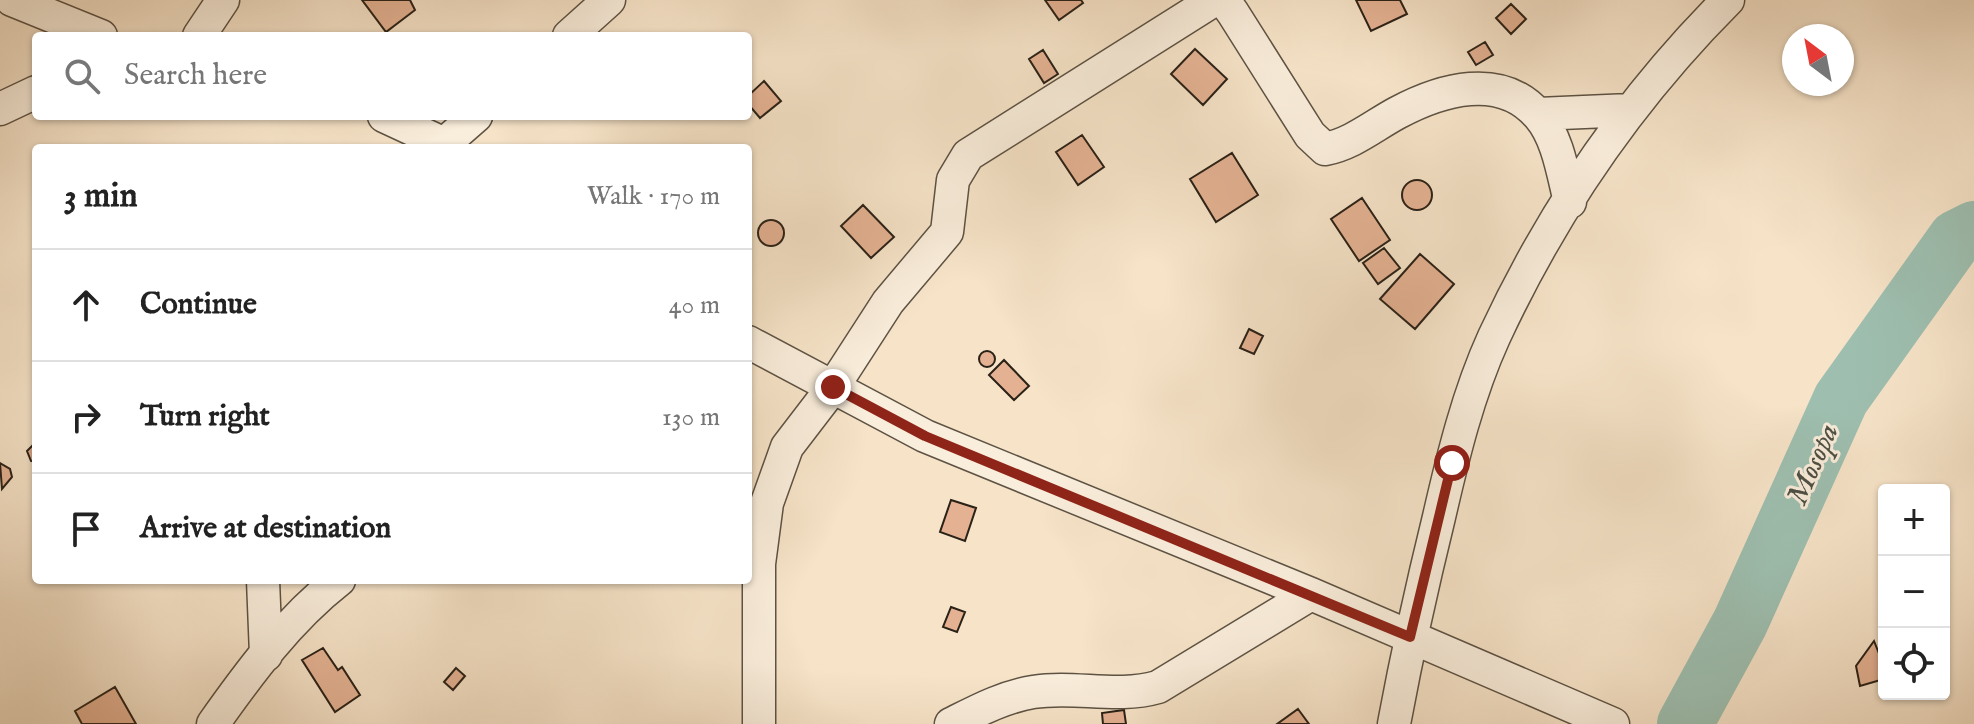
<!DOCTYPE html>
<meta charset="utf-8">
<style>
body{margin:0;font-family:"IM FELL English",serif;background:#f6f6f6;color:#222}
.controls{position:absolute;right:24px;bottom:24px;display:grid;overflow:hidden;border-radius:8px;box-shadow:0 2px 6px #0004}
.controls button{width:72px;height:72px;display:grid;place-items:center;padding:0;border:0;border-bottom:2px solid #e0e0e0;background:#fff;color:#222;font:40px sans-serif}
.compass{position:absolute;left:1782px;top:24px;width:72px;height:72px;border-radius:50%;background:#fff;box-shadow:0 2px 6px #0004;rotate:328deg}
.stop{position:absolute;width:24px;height:24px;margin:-18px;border:6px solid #8f2418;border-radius:50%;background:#fff}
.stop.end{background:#8f2418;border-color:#fff;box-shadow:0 2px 8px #0008}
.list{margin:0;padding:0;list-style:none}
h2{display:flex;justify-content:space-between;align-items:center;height:104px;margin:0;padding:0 32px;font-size:34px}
h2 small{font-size:26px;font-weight:400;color:#767676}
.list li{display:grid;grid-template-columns:52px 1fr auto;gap:24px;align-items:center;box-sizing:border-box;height:112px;padding:0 32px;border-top:2px solid #e0e0e0}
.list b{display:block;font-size:30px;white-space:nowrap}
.list em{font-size:26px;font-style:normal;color:#767676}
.icon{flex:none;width:44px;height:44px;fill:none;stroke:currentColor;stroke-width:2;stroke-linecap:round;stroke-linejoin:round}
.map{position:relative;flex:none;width:1974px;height:724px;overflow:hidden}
.search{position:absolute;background:#fff;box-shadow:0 2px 6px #0004;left:32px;top:32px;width:720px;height:88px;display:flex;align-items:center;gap:20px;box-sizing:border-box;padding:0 28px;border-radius:8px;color:#767676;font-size:30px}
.panel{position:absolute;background:#fff;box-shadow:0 2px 6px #0004;left:32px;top:144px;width:720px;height:440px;border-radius:8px}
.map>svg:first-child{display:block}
</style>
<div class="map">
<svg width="1974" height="724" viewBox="0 0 1974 724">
<rect width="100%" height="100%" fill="#f6e3c8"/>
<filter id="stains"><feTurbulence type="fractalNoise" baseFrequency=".0025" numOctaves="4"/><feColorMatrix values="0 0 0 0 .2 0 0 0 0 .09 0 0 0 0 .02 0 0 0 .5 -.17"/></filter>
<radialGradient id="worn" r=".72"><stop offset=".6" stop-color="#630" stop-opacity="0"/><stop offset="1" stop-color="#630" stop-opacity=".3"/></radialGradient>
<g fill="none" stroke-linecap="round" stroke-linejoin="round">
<path stroke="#9ebfb0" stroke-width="56" d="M1685 724 1740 623 1841 399 1956 238 1974 229"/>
</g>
<path fill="#e4b293" stroke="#2a2117" stroke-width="2" d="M362 0H410L415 10 386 32Z
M1045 0H1081L1083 3 1059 20Z
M1356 0H1400L1407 14 1371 31Z
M1511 4 1526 19 1511 34 1496 18Z
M1485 42 1493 55 1476 65 1468 52Z
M1195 49 1227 79 1203 105 1171 74Z
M1043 50 1058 74 1044 83 1029 59Z
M764 81 781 101 760 118 748 104V96Z
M1082 135 1104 167 1078 185 1056 152Z
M1232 153 1258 195 1216 222 1190 179Z
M1402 195a15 15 0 1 1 30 0a15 15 0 1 1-30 0Z
M1362 198 1390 240 1359 261 1331 219Z
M863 205 894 237 871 258 841 226Z
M758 233a13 13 0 1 1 26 0a13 13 0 1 1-26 0Z
M1384 248 1400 268 1378 284 1363 263Z
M1420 254 1454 284 1415 329 1380 299Z
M1249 329 1263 336 1254 354 1240 348Z
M979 359a8 8 0 1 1 16 0a8 8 0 1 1-16 0Z
M1004 360 1029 386 1014 400 989 375Z
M34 444H36V462L31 461 27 451Z
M0 463 10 469 12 477 2 489Z
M951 500 976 508 965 541 940 532Z
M951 607 965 612 957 632 943 627Z
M1874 641 1884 666V679L1860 686 1856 666Z
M323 648 338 670 342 667 360 695 335 712 302 660Z
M456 668 465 676 453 690 444 682Z
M115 687 136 724H82L75 711Z
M1298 709 1309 724H1277Z
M1124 710 1126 724H1103L1102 713Z"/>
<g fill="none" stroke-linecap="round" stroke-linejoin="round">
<defs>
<path id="minor" d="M12 0 101 36
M1217 0 1226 3 1233 13 1310 135 1325 149C1352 144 1373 126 1397 113 1440 90 1501 71 1539 116 1558 138 1563 174 1570 202
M199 36 223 0
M569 36 609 0
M0 109 36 92
M1538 114 1630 110
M384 116 453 148
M444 144 476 116
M748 342 925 436 1311 594 1613 724
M263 580 266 655
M213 724C249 673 289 619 339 580
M759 724V564L767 503 787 447 833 387 888 302 947 232 953 180 968 155 1214 0
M951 724C977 711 1003 697 1033 692 1075 685 1116 699 1158 687L1311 594
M1394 724C1407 654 1422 586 1439 517 1453 456 1468 394 1494 337 1552 212 1631 97 1728 0"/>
</defs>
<use href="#minor" stroke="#5d5243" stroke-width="35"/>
<use href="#minor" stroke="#f9eddb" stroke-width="32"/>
</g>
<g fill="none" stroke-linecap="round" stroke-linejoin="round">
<path stroke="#8f2418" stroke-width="10" d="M833 387 925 436 1410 637 1452 463"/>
</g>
<g text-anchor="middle" stroke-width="6" stroke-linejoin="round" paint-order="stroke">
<g font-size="30" font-style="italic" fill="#4d5045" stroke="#f9eddb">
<text transform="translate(1812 464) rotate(-66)" y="10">Mosopa</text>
</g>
</g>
<rect width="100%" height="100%" filter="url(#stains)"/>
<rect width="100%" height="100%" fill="url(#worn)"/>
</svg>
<div class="controls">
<button>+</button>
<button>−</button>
<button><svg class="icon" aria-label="locate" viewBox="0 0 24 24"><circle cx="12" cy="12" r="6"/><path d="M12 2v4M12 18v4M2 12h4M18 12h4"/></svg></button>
</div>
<svg class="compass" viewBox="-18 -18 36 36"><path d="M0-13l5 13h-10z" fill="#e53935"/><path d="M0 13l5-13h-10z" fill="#767676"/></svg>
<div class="stop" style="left:1452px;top:463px"></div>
<div class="stop end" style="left:833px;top:387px"></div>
<div class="search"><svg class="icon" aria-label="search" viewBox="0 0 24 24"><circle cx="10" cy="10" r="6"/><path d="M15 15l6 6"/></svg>Search here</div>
<section class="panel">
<h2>3 min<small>Walk · 170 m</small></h2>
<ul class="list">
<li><svg class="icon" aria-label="ahead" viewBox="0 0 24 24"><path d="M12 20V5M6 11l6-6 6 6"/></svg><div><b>Continue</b></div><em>40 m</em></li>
<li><svg class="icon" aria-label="right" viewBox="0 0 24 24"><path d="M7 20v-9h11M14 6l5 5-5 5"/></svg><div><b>Turn right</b></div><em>130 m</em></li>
<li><svg class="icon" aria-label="arrive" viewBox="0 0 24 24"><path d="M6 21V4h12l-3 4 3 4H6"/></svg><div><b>Arrive at destination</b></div></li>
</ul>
</section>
</div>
